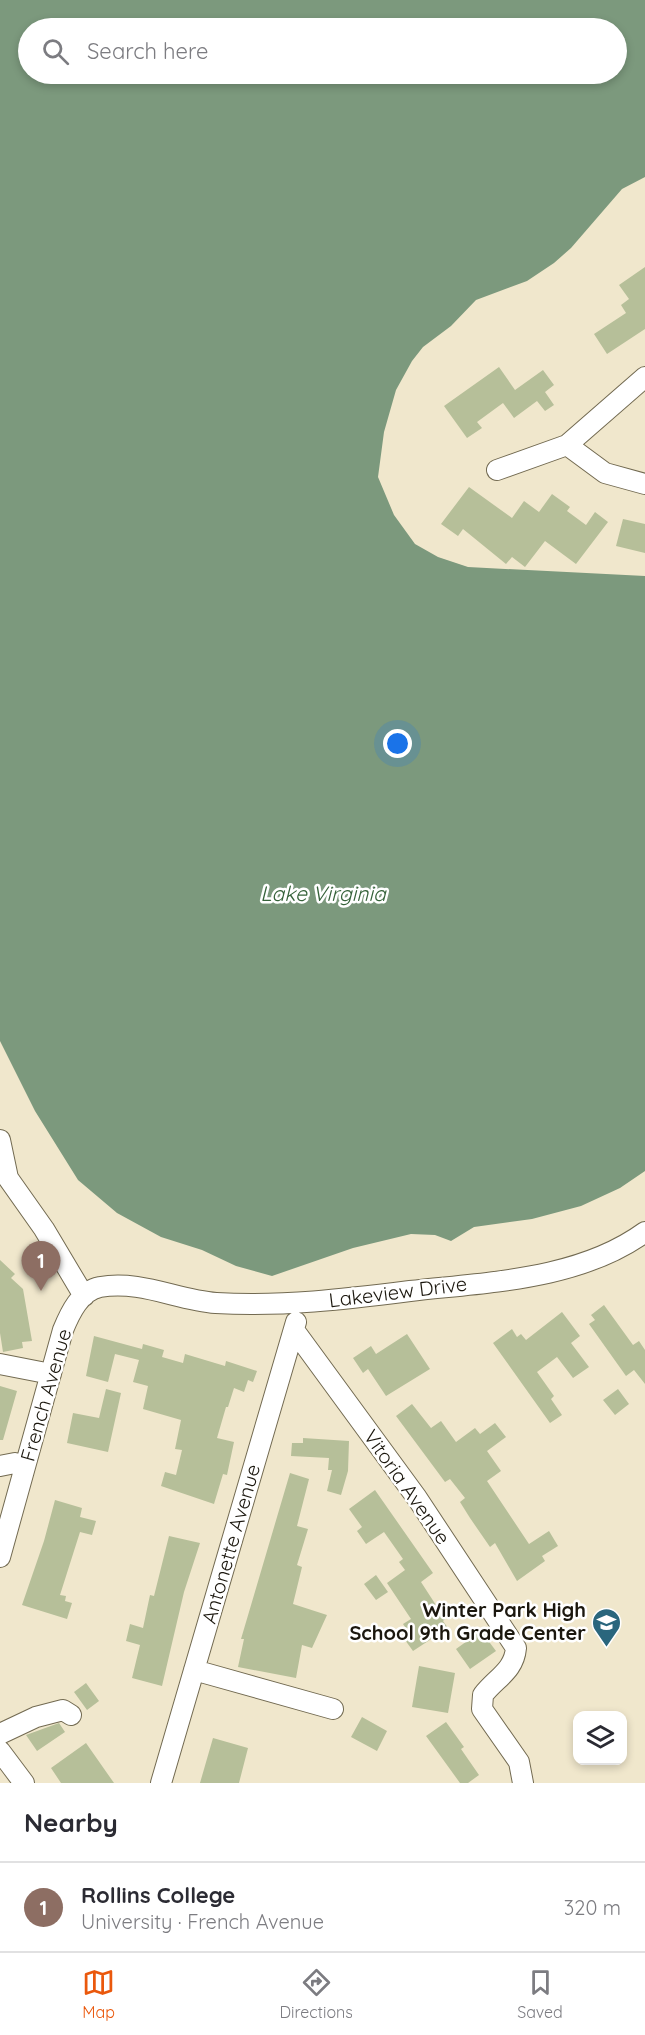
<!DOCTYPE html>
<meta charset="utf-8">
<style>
body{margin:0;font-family:Quicksand,sans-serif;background:#f2f2f3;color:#2b2b33}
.controls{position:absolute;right:18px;bottom:18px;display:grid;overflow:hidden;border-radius:12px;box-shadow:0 3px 9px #0003}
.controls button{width:54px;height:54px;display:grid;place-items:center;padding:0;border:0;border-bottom:2px solid #e1e1e2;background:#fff;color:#2b2b33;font:30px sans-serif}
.you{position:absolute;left:398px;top:744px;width:21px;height:21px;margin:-15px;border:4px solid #fff;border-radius:50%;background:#1a73e8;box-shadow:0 0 0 9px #1a73e833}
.badge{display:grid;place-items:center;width:39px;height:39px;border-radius:50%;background:#ea580c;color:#fff;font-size:20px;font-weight:700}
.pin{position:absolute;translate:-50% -50px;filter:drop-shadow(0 2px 3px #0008)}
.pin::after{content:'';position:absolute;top:32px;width:21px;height:18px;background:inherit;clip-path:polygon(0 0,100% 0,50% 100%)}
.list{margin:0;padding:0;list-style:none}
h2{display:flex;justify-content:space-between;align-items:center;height:78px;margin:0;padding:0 24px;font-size:26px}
h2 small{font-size:20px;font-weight:400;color:#7c7c81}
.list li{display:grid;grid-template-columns:39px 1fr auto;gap:18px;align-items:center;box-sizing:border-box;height:90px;padding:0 24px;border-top:2px solid #e1e1e2}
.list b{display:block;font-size:22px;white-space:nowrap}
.list p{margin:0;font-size:20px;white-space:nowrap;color:#7c7c81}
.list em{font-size:20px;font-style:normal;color:#7c7c81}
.icon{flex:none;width:33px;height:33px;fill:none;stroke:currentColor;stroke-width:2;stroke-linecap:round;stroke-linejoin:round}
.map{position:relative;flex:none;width:645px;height:1783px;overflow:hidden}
.search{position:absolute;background:#fff;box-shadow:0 3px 9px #0003;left:18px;right:18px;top:18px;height:66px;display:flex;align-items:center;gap:15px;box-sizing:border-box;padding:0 21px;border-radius:33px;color:#7c7c81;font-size:22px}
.sheet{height:168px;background:#fff}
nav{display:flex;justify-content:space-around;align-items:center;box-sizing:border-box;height:84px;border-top:2px solid #e1e1e2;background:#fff;font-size:16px;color:#7c7c81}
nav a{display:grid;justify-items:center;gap:3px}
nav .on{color:#ea580c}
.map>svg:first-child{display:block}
</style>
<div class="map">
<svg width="645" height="1783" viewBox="0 0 645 1783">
<rect width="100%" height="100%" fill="#f0e7cc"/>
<path fill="#7c997d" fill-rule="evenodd" d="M0 0H645V177L622 189 571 248 554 263 527 281 476 300 451 326 423 347 412 361 396 390 384 432 378 477 394 515 415 544 438 557 468 567 645 576V1171L620 1188 581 1206 532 1219 474 1227 451 1241 435 1235 411 1234 353 1248 272 1276 236 1266 202 1250 161 1237 117 1213 78 1180 35 1111 0 1041ZM28 28H616V74H28Z"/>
<path fill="#b6bf99" d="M645 267V329L607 354 594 334 626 313 621 305 629 299 619 285Z
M499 367 515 390 543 370 554 385 545 392 554 405 545 411 537 401 514 418 503 403 477 422 482 428 467 438 444 406Z
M469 487 512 518 524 501 539 512 552 494 570 507 567 511 586 525 595 512 608 522 576 564 545 541 525 567 512 557 506 564 463 529 458 536 441 524Z
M623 519 645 524V553L616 546Z
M0 1260 15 1274 11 1278 23 1289 32 1341 22 1342 23 1348 3 1352 0 1333Z
M604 1305 633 1345 639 1341 645 1350V1384L634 1370 626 1376 589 1324 595 1320 591 1315Z
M562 1312 580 1336 571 1343 589 1367 573 1378 557 1357 537 1372 554 1396 551 1399 562 1415 550 1423 493 1343 512 1329 517 1337 521 1334 526 1340Z
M407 1334 430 1369 386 1396 368 1369 363 1373 353 1358 371 1346 376 1354Z
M94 1336 142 1349 143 1344 164 1350 162 1357 183 1363 185 1354 225 1366 226 1361 257 1371 253 1382 248 1380 244 1392 234 1388 228 1407H226L217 1438 234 1442 227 1475 223 1474 214 1504 161 1486 165 1472 176 1475 182 1450 175 1449 181 1420 143 1409 148 1386 133 1382 139 1360 115 1354 108 1382 86 1376Z
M0 1386 17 1391 3 1440H0Z
M106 1389 121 1393 108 1452 67 1443 73 1413 99 1418Z
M618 1389 629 1404 615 1415 603 1400Z
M412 1404 431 1428 441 1421 456 1442 475 1428 480 1434 495 1423 506 1437 487 1451 501 1471 487 1481 529 1544 549 1531 558 1546 542 1556 545 1561 517 1581 495 1543 490 1547 470 1518 460 1502 465 1498 450 1479 445 1482 396 1416Z
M303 1438 349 1441 348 1471 341 1495 327 1491 332 1470H328L329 1458 291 1456 292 1443H303Z
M290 1473 309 1479 297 1526 308 1529 297 1565 302 1567 293 1604 327 1615 312 1648 302 1645 296 1678 238 1667 244 1639H241Z
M375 1490 433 1573 421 1582 445 1619 443 1621 448 1628 413 1651 405 1640 411 1636 403 1624 411 1619 387 1583 405 1570 399 1562 403 1559 384 1532 366 1544 357 1531 362 1527 349 1509Z
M55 1500 82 1508 80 1517 96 1521 92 1535 80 1532 60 1595 66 1596 65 1601 72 1603 67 1619 22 1605 44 1541Z
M169 1536 200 1543 184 1592 162 1686 132 1678 140 1645 126 1641 130 1624 143 1628 150 1595 154 1596Z
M376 1575 388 1592 376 1600 364 1584Z
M481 1631 496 1651 470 1669 456 1649Z
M419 1666 455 1673 448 1713 412 1707Z
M86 1683 99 1701 87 1710 74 1692Z
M362 1717 387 1731 377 1751 351 1737Z
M446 1722 464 1747 461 1749 479 1775 468 1783H460L426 1736Z
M59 1723 65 1732 37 1751 26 1735Z
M213 1738 248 1748 239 1783H200Z
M86 1743 114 1783H61L51 1768Z"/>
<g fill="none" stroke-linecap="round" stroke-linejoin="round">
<defs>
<path id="minor" d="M567 445 605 473 645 484
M497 470 567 445 645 377
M0 1140 8 1178 44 1229 84 1296
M294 1330 417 1498 516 1648C514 1671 496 1678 483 1695L482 1709 519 1762 523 1783
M0 1364 51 1374
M0 1466 15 1463 25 1466
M0 1557 63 1330C70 1313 80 1291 100 1287 141 1280 177 1300 216 1303 282 1307 346 1299 410 1291 488 1282 579 1280 645 1232
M194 1670 333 1709
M0 1734 36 1717 63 1710 71 1715
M0 1751 24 1783
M161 1783 296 1322"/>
</defs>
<use href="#minor" stroke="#726a51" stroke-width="22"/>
<use href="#minor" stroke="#fff" stroke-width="20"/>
</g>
<defs>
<symbol id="school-pin" viewBox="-11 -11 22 30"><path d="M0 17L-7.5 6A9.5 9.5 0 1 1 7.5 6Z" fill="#2a667d" stroke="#fff"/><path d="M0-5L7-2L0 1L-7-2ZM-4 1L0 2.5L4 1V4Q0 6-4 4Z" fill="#fff"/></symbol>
</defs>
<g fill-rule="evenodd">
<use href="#school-pin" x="590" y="1606" width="33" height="45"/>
</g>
<g text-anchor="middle" stroke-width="5" stroke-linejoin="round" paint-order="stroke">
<g font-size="20" fill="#1b170e" stroke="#fff">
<text transform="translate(398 1292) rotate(-7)" y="7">Lakeview Drive</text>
<text transform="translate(46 1395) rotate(-74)" y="7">French Avenue</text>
<text transform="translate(407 1487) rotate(55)" y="7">Vitoria Avenue</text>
<text transform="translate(231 1544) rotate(-74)" y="7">Antonette Avenue</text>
</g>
<g font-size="20" font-weight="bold" fill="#1b170e" stroke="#fff" text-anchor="end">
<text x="586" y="1617">Winter Park High<tspan x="586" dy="23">School 9th Grade Center</tspan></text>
</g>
<g font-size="21" font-style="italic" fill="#356239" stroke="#fff">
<text x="323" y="901">Lake Virginia</text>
</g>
</g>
</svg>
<div class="controls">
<button><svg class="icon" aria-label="layers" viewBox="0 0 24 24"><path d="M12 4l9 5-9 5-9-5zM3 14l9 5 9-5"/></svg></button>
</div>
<div class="you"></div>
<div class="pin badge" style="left:41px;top:1291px;background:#8d6e63">1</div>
<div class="search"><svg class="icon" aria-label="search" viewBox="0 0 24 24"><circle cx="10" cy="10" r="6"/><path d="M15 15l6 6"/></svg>Search here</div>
</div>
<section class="sheet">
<h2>Nearby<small></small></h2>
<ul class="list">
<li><span class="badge" style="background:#8d6e63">1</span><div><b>Rollins College</b><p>University · French Avenue</p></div><em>320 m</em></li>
</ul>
</section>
<nav>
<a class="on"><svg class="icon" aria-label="map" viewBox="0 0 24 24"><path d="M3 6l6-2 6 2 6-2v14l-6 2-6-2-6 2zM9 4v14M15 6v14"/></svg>Map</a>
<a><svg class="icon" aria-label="directions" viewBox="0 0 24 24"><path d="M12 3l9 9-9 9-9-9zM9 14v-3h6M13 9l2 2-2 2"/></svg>Directions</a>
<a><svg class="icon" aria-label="saved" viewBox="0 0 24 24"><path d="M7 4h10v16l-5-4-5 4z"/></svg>Saved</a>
</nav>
